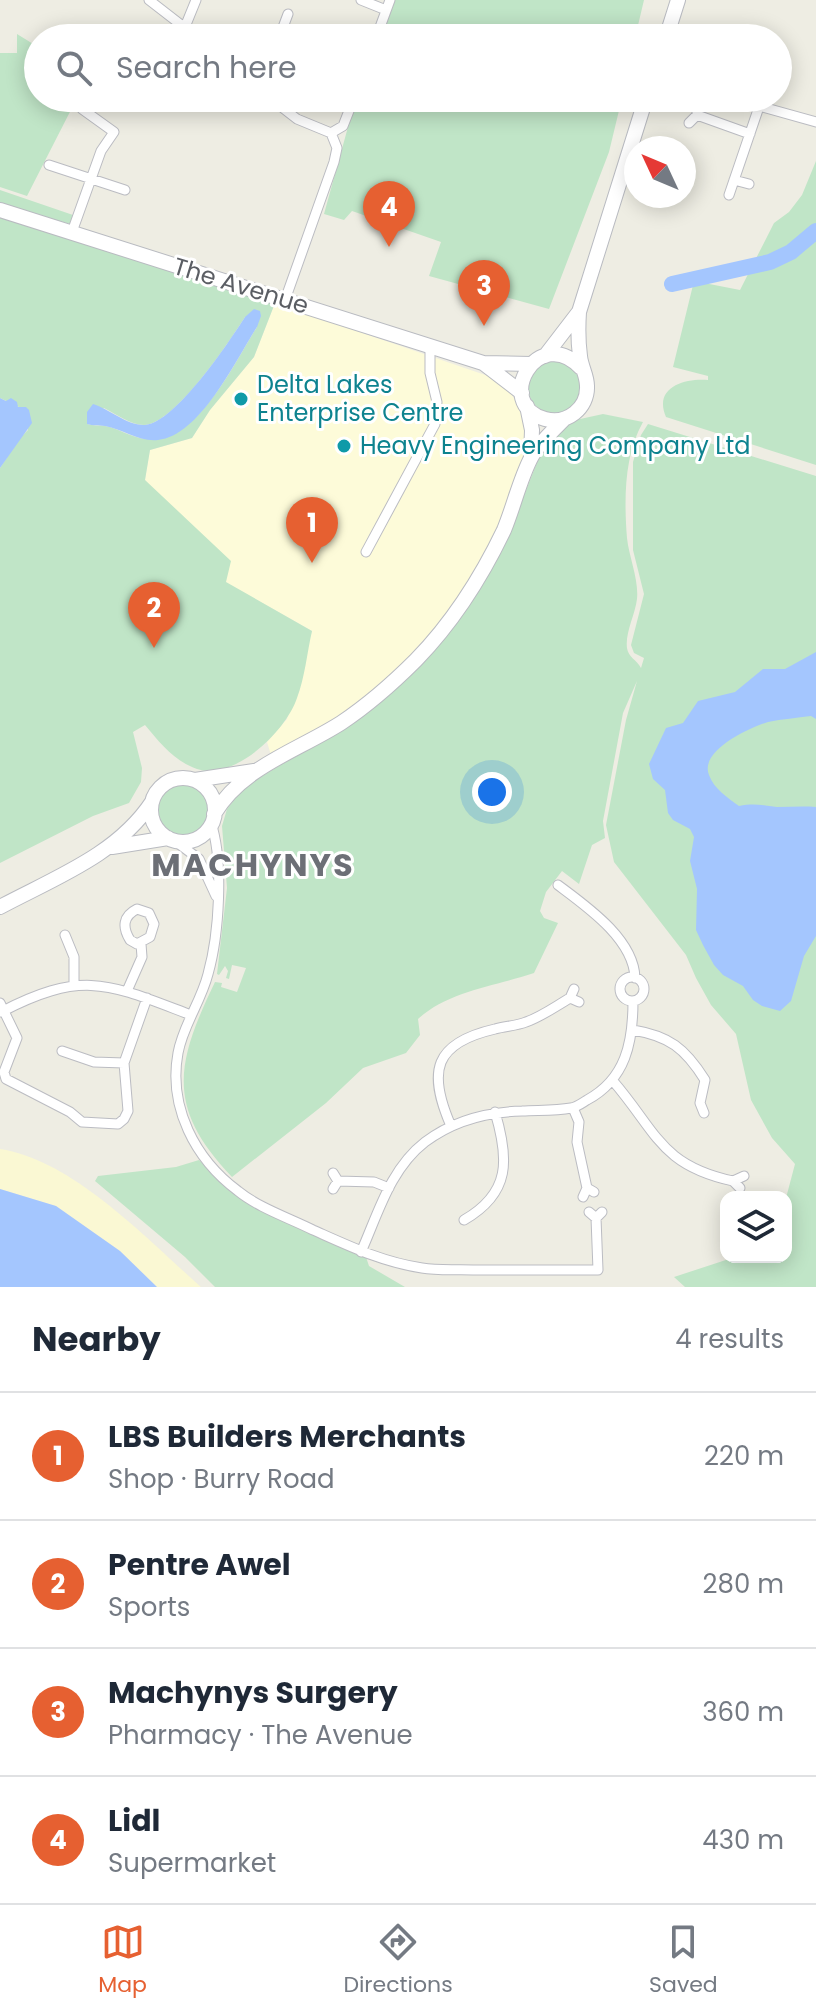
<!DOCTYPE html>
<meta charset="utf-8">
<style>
body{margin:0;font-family:Poppins,sans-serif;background:#f6f6f7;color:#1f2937}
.controls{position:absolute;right:24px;bottom:24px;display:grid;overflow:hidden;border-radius:16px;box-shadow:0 4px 20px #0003}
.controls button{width:72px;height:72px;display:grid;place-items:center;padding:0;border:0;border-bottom:2px solid #e0e1e3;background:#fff;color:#1f2937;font:40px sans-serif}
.compass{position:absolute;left:624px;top:136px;width:72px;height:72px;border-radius:50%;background:#fff;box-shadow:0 4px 20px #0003;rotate:314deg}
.you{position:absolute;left:492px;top:792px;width:28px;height:28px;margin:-20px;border:6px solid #fff;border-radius:50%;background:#1a73e8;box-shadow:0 0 0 12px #1a73e833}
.badge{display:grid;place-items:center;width:52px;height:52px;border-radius:50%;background:#e66031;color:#fff;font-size:26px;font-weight:700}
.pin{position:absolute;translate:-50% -66px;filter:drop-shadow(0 2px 4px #0008)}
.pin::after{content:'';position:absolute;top:42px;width:28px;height:24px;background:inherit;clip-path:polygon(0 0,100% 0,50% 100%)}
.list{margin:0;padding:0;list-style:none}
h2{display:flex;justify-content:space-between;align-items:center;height:104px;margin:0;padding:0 32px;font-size:34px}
h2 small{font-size:26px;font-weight:400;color:#747a83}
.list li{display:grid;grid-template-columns:52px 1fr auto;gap:24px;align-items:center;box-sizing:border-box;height:128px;padding:0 32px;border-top:2px solid #e0e1e3}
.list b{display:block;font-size:30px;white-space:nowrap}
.list p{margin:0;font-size:26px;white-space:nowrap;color:#747a83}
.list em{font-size:26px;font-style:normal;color:#747a83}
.icon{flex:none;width:44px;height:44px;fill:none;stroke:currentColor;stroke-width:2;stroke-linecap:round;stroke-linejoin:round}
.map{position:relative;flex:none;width:816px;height:1287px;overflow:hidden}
.search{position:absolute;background:#fff;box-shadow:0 4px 20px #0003;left:24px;right:24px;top:24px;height:88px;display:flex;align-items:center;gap:20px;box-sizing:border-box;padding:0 28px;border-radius:44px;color:#747a83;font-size:30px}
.sheet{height:616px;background:#fff}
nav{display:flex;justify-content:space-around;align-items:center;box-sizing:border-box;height:112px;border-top:2px solid #e0e1e3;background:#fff;font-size:22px;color:#747a83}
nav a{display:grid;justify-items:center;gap:4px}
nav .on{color:#e66031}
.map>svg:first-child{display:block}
</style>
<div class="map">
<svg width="816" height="1287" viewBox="0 0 816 1287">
<rect width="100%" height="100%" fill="#eeede3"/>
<path fill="#fdfbd9" d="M275 303 491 377 509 390 525 417 527 440 520 472 495 534 476 572 440 624 402 666 366 698 317 730 271 755 267 742 287 719 312 631 225 582 145 480 150 450 192 438 210 410 254 357Z"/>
<path fill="#c0e5c7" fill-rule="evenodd" d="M392 0H644L635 38H379Z
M17 34 38 47V98H77L27 196 0 187V53H17Z
M356 98H622L609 152 549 309 429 276 441 242 352 211 344 220 324 214Z
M816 161V465L666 417C653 387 685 378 708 380V376L673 367 694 281 740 290 774 223 789 212 802 195Z
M0 190 73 215 70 224 0 204Z
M0 214 275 303 254 357 210 410 192 438 150 450 145 480 231 561 226 582 312 631C307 653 305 677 297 698 286 731 235 781 197 769 174 761 160 743 145 725L133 732 142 768 141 782 129 803 93 816 0 863V468C9 455 16 441 28 430L21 408 0 398ZM245 317 257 327C233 365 198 443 146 439 132 438 118 428 105 426 98 425 94 426 87 424L104 408C116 414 131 425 144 425 175 424 229 342 245 317Z
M528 387a26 26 0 1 1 52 0a26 26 0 1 1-52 0Z
M603 414 643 422C624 455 624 500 627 538 629 557 639 580 637 599 635 615 625 633 627 648 628 657 637 660 641 668L644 658 634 653 631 645 644 594 633 550V462L641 435 648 424 816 476V1287H685L674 1277 735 1257H786V1198L795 1164 772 1138 751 1100 736 1034 711 1005 696 978 686 955 614 862 606 825 626 720 637 681 623 713 603 821 605 838 592 845 579 884 562 871 546 892 540 911 544 918 558 923 534 973C496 986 448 991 418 1019L420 1035 406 1053 363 1068 326 1103 232 1177C165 1107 176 1063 215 982L222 983 221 987 237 992 246 968 232 965 229 979 226 978 228 971 225 966 219 975 217 974 227 888 222 826 227 809 244 787 339 730 399 684 507 538 542 450 571 421Z
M155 810a27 27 0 1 1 54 0a27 27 0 1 1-54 0Z
M199 1160 233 1193 366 1257 369 1266 405 1287H215L185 1257 95 1181 98 1176 176 1167Z"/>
<path fill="#faf8d3" d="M0 1149C73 1160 147 1239 201 1287H157L120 1251 56 1206 0 1189Z"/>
<path fill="#a4c6fe" d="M254 309 260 311 261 316 257 327C236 360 200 436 158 440 139 442 123 429 105 426 98 425 93 426 87 424V412L93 404C109 409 128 426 145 425 175 423 229 342 245 317Z
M0 398 6 401 11 398 17 402 18 407H26L29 410 32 423 0 468Z
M816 652V719L811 716C797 718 782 719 768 722 749 728 699 751 709 775 714 789 728 798 739 806 753 803 763 805 777 807 790 807 803 806 816 807V936L804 956 791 1001 780 1011 762 1006 753 1000 743 986 723 975 714 965 703 945 696 930 697 889 690 861 694 837 690 829 673 820 668 813 665 790 653 779 649 764 666 728 683 723 698 701 735 692 763 669H785Z
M0 1189 56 1206 120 1251 157 1287H0Z"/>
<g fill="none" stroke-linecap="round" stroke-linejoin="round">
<path stroke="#a4c6fe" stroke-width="16" d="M672 284 770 262 791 252 816 231"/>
<defs>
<path id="minor" d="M149 0 198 38
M361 0 386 10
M185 27 196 0
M279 38 288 14
M376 38 390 0
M270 98 297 119 331 133
M697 100V115
M759 106 816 122
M689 123 697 115 750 134
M331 133 343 126 354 98
M49 165 125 190
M734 180 749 184
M729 195 762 98
M72 232 101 151 114 132 82 109
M285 300 334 162 337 148 331 133
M366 552 435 424 437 402 430 373V347
M211 823C224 862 219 935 208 974 201 1002 183 1025 178 1053 168 1107 195 1159 238 1191 259 1208 289 1218 313 1230 349 1246 382 1262 422 1268 439 1271 458 1269 476 1270 517 1270 558 1270 598 1270L596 1218
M175 841 199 859 216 896
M558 885C586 906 634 939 635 978
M137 909 149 913 154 924 150 937 137 944 130 940C122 927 123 916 137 909Z
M65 935 74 957V984
M620 989a12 12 0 1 1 24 0a12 12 0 1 1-24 0Z
M574 989 570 998 579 1002
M127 991 142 957 141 944
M0 1003 17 1038 4 1072 6 1079 70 1112 82 1122 118 1124 124 1119 128 1111 124 1063 147 998
M1 1012C84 969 109 984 191 1015
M633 1030C669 1036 685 1048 705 1080L700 1103 704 1113
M62 1051 94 1062 124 1063
M613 1081C657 1132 660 1165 733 1181
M573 1108 579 1122 577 1142 587 1188
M451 1126C427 1071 434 1043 495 1029 505 1026 516 1026 526 1022 541 1017 556 1006 570 998
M333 1173 338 1181 333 1189
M338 1181 374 1182 389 1188
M740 1188 733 1181 744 1176
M583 1197 587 1188 594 1192
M589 1212 596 1218 602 1212
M464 1220C511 1193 509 1159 495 1112
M361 1252C378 1214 390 1169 425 1142 454 1120 486 1112 522 1111 538 1110 555 1111 571 1108 577 1107 582 1103 587 1100 626 1079 633 1042 633 1001"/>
<path id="secondary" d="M666 38 678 0
M0 210 483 363 531 364
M545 356 578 313
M483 363 522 393
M581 368C538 322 492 404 545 419 567 425 588 408 587 386 587 375 581 367 580 356 578 341 578 327 579 312L646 98
M527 406 532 430 531 457
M151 810a32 32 0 1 1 64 0a32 32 0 1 1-64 0Z
M195 780 254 771
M214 814C242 767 297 751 341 723 368 705 393 683 416 660 453 622 481 578 504 530 514 506 520 478 532 456 540 442 553 431 564 419
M112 847 168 838
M0 907C54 878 117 855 152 802"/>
</defs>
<use href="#minor" stroke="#bbbcc2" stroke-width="11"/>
<use href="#secondary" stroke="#b9bbc1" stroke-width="16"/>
<use href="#minor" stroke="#fff" stroke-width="9"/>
<use href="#secondary" stroke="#fff" stroke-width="14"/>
</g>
<g fill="#0f9aa8" stroke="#fff" stroke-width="3">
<circle cx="241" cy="399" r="8"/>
<circle cx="344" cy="446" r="8"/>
</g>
<g text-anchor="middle" stroke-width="6" stroke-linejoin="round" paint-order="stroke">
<g font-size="24" fill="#5b5e64" stroke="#fff">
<text transform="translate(241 286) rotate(17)" y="8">The Avenue</text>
</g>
<g font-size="24" fill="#0d838f" stroke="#fff" text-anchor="start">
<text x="257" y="393">Delta Lakes<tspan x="257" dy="28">Enterprise Centre</tspan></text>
<text x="360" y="454">Heavy Engineering Company Ltd</text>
</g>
<g font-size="32" font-weight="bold" letter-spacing="2" fill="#6c6f76" stroke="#fff">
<text x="253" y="876">MACHYNYS</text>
</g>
</g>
</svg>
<div class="controls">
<button><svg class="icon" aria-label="layers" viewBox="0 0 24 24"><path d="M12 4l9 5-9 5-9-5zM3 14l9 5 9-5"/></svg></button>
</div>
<svg class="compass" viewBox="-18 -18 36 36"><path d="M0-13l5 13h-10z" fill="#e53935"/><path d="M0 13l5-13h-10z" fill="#747a83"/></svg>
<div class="you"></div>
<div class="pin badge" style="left:312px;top:563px">1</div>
<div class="pin badge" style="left:154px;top:648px">2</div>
<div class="pin badge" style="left:484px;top:326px">3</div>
<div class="pin badge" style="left:389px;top:247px">4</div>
<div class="search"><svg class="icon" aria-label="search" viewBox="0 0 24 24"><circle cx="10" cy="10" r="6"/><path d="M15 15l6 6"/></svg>Search here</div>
</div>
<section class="sheet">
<h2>Nearby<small>4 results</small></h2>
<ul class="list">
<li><span class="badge">1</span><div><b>LBS Builders Merchants</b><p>Shop · Burry Road</p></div><em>220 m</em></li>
<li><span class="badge">2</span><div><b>Pentre Awel</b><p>Sports</p></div><em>280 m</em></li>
<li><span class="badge">3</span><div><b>Machynys Surgery</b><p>Pharmacy · The Avenue</p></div><em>360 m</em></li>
<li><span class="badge">4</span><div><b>Lidl</b><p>Supermarket</p></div><em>430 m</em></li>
</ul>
</section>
<nav>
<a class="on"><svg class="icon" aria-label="map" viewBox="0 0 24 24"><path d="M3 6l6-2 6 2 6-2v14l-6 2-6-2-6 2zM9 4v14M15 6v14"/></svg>Map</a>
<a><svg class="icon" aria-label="directions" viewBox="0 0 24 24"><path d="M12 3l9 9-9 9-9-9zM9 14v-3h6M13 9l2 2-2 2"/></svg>Directions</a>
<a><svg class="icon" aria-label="saved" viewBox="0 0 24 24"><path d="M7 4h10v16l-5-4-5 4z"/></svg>Saved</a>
</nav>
